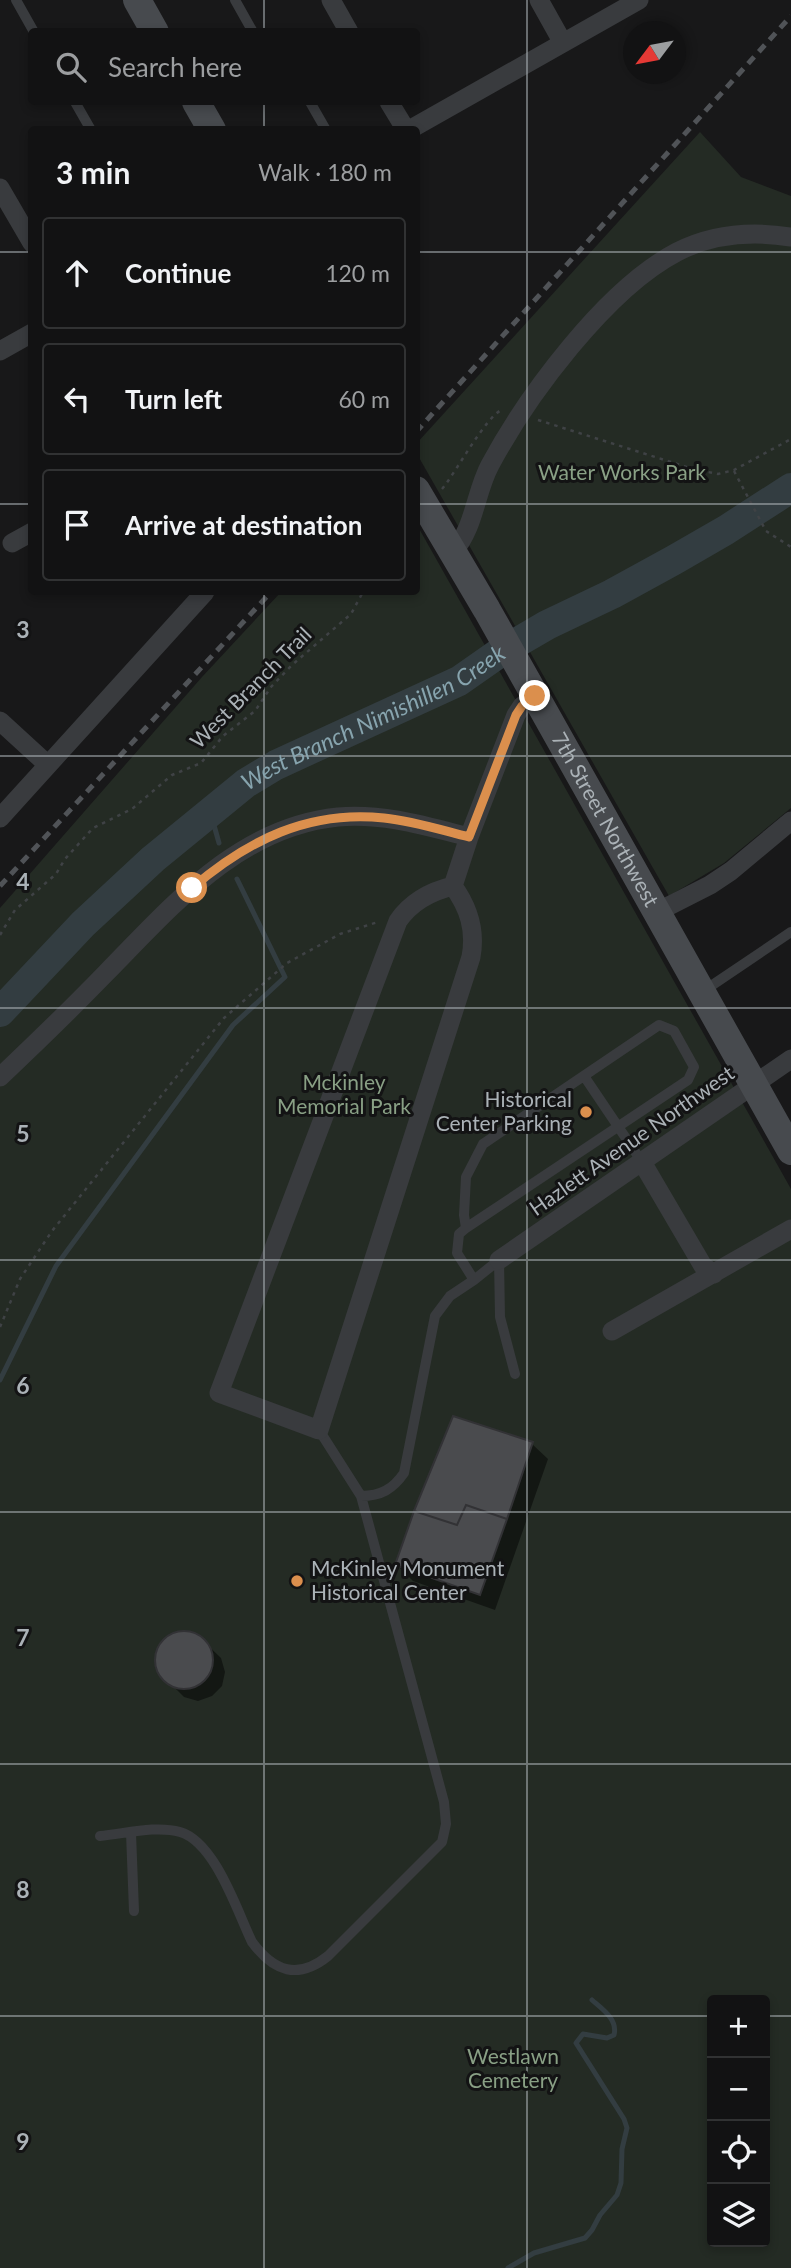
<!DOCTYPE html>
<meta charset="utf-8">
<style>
body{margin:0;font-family:Lato,sans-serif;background:#1b1b1c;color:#f1f3f6}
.controls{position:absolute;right:21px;bottom:21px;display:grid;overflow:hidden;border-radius:7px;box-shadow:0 4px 10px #0003}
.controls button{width:63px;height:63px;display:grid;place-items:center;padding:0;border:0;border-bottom:2px solid #313233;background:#121213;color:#f1f3f6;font:35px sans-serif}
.compass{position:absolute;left:623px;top:21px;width:63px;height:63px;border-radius:50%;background:#121213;box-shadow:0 4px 10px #0003;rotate:238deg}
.stop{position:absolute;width:21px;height:21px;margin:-16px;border:5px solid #db8f4d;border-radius:50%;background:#fff}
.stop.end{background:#db8f4d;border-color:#fff;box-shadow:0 2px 7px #0008}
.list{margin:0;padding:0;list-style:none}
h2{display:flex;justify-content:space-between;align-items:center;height:91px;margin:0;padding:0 28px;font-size:30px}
h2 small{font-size:23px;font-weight:400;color:#9c9ea0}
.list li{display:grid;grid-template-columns:46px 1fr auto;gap:21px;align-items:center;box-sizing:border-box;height:112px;margin:0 14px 14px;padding:0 14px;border:2px solid #313233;border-radius:7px}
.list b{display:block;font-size:26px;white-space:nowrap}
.list em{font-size:23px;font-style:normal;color:#9c9ea0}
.icon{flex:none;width:38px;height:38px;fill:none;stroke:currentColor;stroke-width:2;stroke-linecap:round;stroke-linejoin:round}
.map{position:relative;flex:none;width:791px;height:2268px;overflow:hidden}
.search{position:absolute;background:#121213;box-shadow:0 4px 10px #0003;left:28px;top:28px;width:392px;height:77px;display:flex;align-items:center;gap:18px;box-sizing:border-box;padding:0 24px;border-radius:7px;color:#9c9ea0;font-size:26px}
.panel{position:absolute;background:#121213;box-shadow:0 4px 10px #0003;left:28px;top:126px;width:392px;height:469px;border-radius:7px}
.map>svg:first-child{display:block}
</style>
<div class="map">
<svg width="791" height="2268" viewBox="0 0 791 2268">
<rect width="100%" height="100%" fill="#181819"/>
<path fill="#242b24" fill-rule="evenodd" d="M700 132 741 177 791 196V808L724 863 669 896 417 454 416 444Z
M417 525 791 1189V2268H0V908L202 677 281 592H416ZM712 2000H765V2242H712Z"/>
<path fill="#0007" d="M532 1444 548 1459 495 1610 413 1581 397 1565Z
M183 1632 197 1635 221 1658 225 1672 222 1686 212 1696 198 1701 184 1697 161 1674 156 1661 160 1647 169 1636Z"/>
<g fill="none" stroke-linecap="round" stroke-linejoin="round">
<path stroke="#333d41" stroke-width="5" d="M210 811 219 843
M0 1380 56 1266 233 1025 285 977 237 879
M508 2268 534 2253 585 2238 592 2230 600 2215 617 2195 621 2183 622 2149 627 2128 624 2119 576 2043 583 2034 607 2038 614 2035C618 2019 602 2009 592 2000"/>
<path stroke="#333d41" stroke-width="30" id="s1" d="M0 1012 83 924 153 859 246 783 276 765 459 681 499 653 547 625 612 594 674 560 726 530 791 488"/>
</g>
<path fill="#4a4b4e" stroke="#323235" stroke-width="2" d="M453 1416 533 1442 507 1519 466 1505 457 1525 414 1511Z
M466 1505 507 1519 480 1595 395 1565 414 1511 457 1525Z
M155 1660a29 29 0 1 1 58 0a29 29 0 1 1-58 0Z"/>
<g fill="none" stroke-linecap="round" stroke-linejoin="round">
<path stroke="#3f4245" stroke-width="2.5" stroke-dasharray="3.5 5" stroke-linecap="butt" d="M538 420 693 469 718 474 734 470 791 439
M734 471 766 531 791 547
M442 489C457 471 485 417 503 409
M0 935 15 910 56 874 65 859 93 828 132 809 172 775 201 763 223 736 255 711 271 687 292 665 351 614 363 592
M0 1327 20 1279 52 1231 224 1018 287 963 340 934 378 922"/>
<path stroke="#393b3e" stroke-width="10" d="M16 0 34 32
M235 0 253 32
M75 102 91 130
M310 102 326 130
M705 990 791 932
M584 1076 642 1162
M466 1228 688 1080 694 1067 674 1031 659 1025 483 1144 466 1177 464 1215 466 1228 459 1234 457 1253 474 1280 499 1260
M499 1260 500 1317 515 1374
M319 1430 361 1496C381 1496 393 1489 404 1473L435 1316 450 1296 474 1280
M131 1833 134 1911
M100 1836C124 1834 156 1825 180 1832 215 1842 237 1911 252 1942 274 1972 298 1980 328 1956L442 1842 446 1824 444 1802 361 1496"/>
<path stroke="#393b3e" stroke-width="19" d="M331 0 349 32
M539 0 563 43
M389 102 406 130
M409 130 639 0
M0 188 32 243
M0 351 32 333
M12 543 32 532
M453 552C475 527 475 493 490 465 527 396 606 289 677 252 712 234 753 231 791 237
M0 721 48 765
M0 818 205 592
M453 886C469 908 476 930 471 957L319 1430 219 1393 398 921C411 902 432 891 453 886Z
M453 886 469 837 516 715 522 706 535 696
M655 913 710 885 731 871 791 821
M0 1077C36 1043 71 1009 106 973 172 906 238 827 338 817 383 813 426 826 469 837
M642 1162 703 1266 714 1274
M499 1260 791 1059
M612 1331 791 1229"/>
<g stroke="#474a4e" stroke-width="28">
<path d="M137 0 155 32"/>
<path d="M196 102 212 130"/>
<path id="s2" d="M416 490 487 610 791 1151"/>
</g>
<path stroke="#505357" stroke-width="5" stroke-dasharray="9 7" stroke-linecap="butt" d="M416 432 791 16
M0 886 271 592"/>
</g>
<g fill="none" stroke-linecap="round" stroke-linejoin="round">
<path stroke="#db8f4d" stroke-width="9" d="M192 888C248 840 309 810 384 818 413 821 441 830 469 837L516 715 522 706 535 696"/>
</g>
<path fill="none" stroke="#abb2b7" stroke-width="2" stroke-opacity="0.55" d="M264 0V32M527 0V2268M264 102V130M0 252H32M416 252H791M0 504H32M416 504H791M264 592V2268M0 756H791M0 1008H791M0 1260H791M0 1512H791M0 1764H791M0 2016H712M765 2016H791"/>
<g fill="#db8f4d" stroke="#131314" stroke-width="2.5">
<circle cx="586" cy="1112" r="7"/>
<circle cx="297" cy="1581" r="7"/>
</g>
<g text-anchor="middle" stroke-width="6" stroke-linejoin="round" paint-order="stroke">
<g font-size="21" fill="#89a085" stroke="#131314">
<text x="622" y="480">Water Works Park</text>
<text x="344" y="1090">Mckinley<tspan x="344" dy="24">Memorial Park</tspan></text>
<text x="513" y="2064">Westlawn<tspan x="513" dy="24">Cemetery</tspan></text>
</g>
<g font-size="21" fill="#abb2b7" stroke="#131314">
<text transform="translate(251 688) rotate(-45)" y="7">West Branch Trail</text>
<text dy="7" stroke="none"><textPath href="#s2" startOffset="380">7th Street Northwest</textPath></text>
<text transform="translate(632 1141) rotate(-35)" y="7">Hazlett Avenue Northwest</text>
</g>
<g font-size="21" fill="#abb2b7" stroke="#131314" text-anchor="end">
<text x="572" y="1107">Historical<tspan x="572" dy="24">Center Parking</tspan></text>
<text x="311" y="1576" text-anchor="start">McKinley Monument<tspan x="311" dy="24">Historical Center</tspan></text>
</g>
<g font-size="23" font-style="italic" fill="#87a4ae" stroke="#131314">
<text dy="8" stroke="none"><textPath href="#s1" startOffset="480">West Branch Nimishillen Creek</textPath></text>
</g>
</g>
<g font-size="23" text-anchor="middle" font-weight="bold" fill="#abb2b7" stroke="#131314" stroke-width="6" stroke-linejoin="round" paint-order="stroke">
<text x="23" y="638">3</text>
<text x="23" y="890">4</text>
<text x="23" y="1142">5</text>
<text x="23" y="1394">6</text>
<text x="23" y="1646">7</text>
<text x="23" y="1898">8</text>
<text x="23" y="2150">9</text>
</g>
</svg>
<div class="controls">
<button>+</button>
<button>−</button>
<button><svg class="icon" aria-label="locate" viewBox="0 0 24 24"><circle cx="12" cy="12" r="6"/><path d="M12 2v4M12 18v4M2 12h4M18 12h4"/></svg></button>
<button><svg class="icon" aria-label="layers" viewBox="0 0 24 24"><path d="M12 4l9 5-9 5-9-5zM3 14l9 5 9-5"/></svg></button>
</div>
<svg class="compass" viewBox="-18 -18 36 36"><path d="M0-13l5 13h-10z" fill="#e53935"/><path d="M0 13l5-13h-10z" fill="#9c9ea0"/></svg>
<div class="stop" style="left:192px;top:888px"></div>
<div class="stop end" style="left:535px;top:696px"></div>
<div class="search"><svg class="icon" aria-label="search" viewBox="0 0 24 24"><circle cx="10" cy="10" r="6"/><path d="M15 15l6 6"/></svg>Search here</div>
<section class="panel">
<h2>3 min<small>Walk · 180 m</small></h2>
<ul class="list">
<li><svg class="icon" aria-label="ahead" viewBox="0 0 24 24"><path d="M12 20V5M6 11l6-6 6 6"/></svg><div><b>Continue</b></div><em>120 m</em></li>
<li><svg class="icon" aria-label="left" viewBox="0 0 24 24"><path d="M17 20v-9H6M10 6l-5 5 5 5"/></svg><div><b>Turn left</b></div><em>60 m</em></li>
<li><svg class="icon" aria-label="arrive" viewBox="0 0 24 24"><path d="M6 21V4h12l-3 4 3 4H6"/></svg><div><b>Arrive at destination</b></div></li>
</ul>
</section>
</div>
